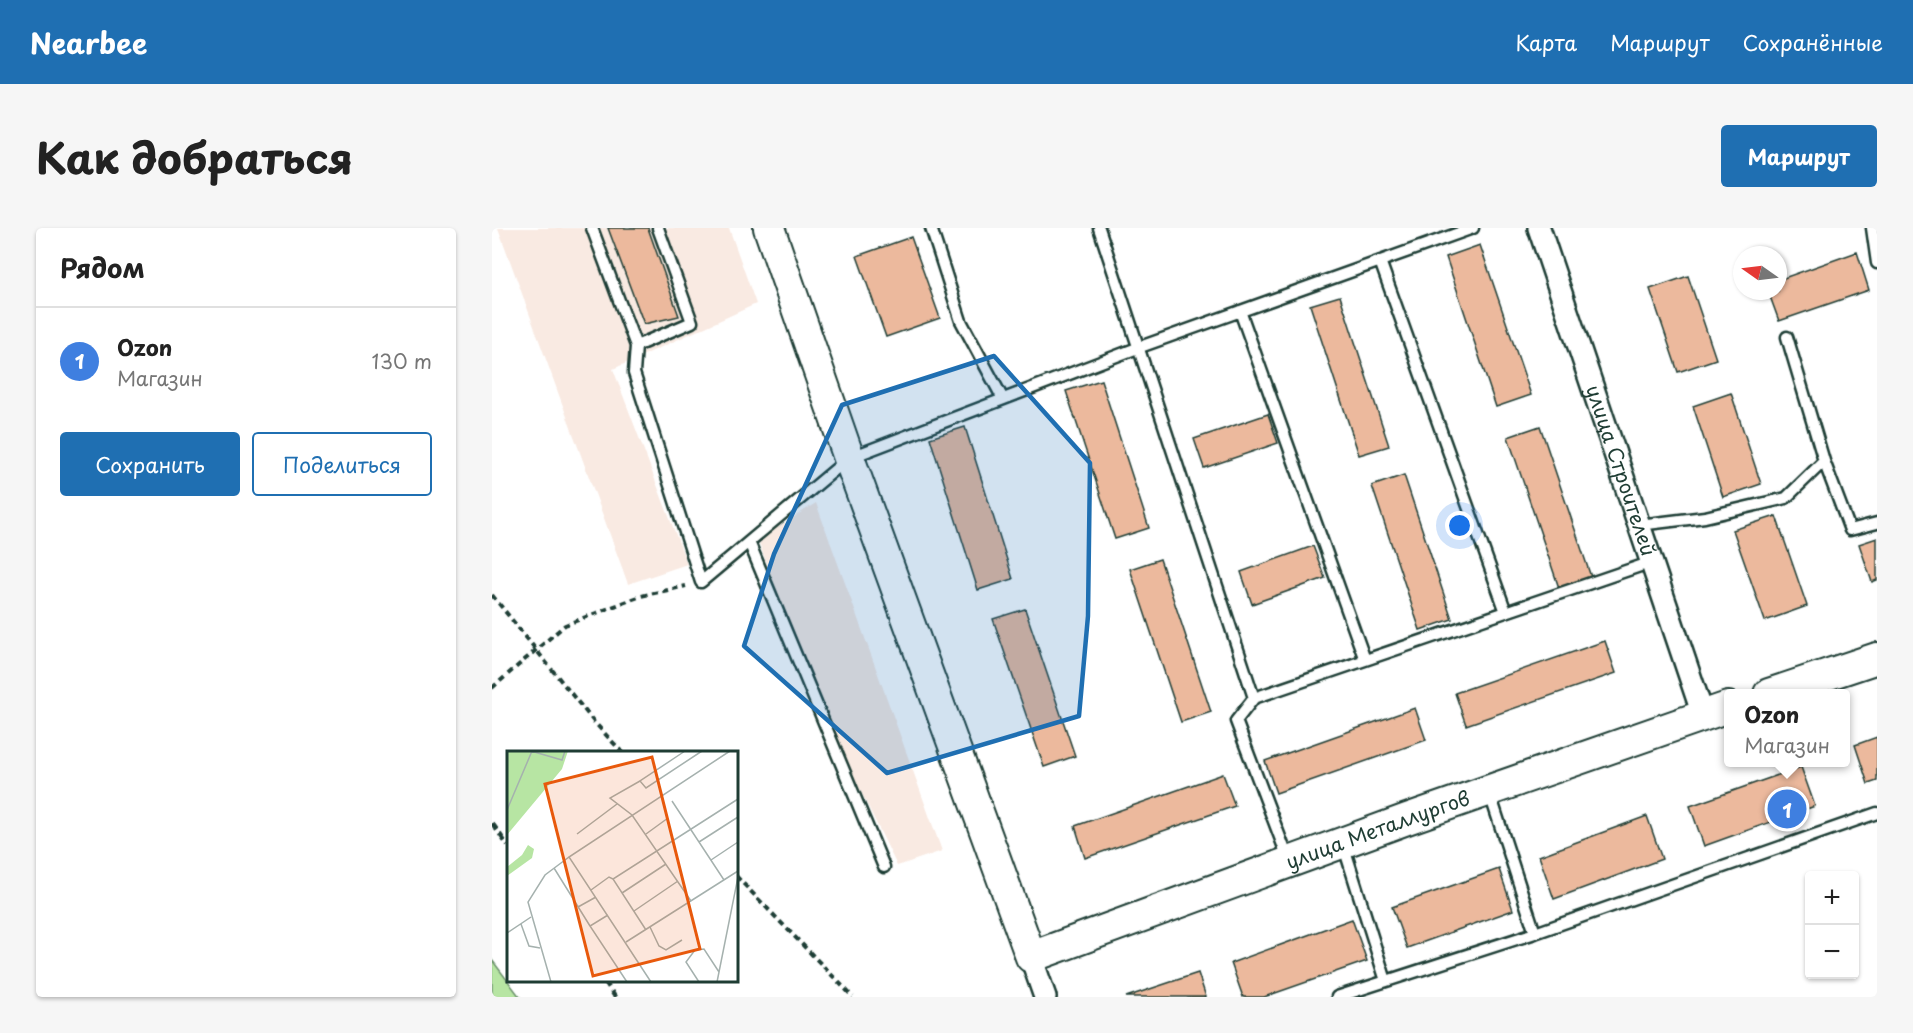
<!DOCTYPE html>
<html lang="ru">
<meta charset="utf-8">
<style>
body{margin:0;font-family:"Playpen Sans",sans-serif;background:#f6f6f6;color:#222}
.controls{position:absolute;right:18px;bottom:18px;display:grid;overflow:hidden;border-radius:6px;box-shadow:0 2px 4px #0004}
.controls button{width:54px;height:54px;display:grid;place-items:center;padding:0;border:0;border-bottom:2px solid #e0e0e0;background:#fff;color:#222;font:30px sans-serif}
.compass{position:absolute;left:1241px;top:18px;width:54px;height:54px;border-radius:50%;background:#fff;box-shadow:0 2px 4px #0004;rotate:284deg}
.you{position:absolute;left:968px;top:298px;width:21px;height:21px;margin:-15px;border:4px solid #fff;border-radius:50%;background:#1a73e8;box-shadow:0 0 0 9px #1a73e833}
.badge{display:grid;place-items:center;width:39px;height:39px;border-radius:50%;background:#1f6fb2;color:#fff;font-size:20px;font-weight:700}
.pin{position:absolute;translate:-50% -50%;border:3px solid #fff;box-shadow:0 2px 6px #0006}
.popup{position:absolute;left:1232px;top:461px;width:126px;height:78px;box-sizing:border-box;display:grid;place-content:center;border-radius:6px;background:#fff;filter:drop-shadow(0 2px 4px #0005);font-size:20px;white-space:nowrap;color:#767676}
.popup b{font-size:22px;color:#222}
.popup::after{content:'';position:absolute;left:50%;top:100%;margin-left:-12px;border:12px solid transparent;border-top-color:#fff}
.list{margin:0;padding:0;list-style:none}
h2{display:flex;justify-content:space-between;align-items:center;height:78px;margin:0;padding:0 24px;font-size:26px}
h2 small{font-size:20px;font-weight:400;color:#767676}
.list li{display:grid;grid-template-columns:39px 1fr auto;gap:18px;align-items:center;box-sizing:border-box;height:108px;padding:0 24px;border-top:2px solid #e0e0e0}
.list b{display:block;font-size:22px;white-space:nowrap}
.list p{margin:0;font-size:20px;white-space:nowrap;color:#767676}
.list em{font-size:20px;font-style:normal;color:#767676}
.actions{display:flex;gap:12px;padding:18px 24px}
.actions a{flex:1;padding:14px 0;border:2px solid #1f6fb2;border-radius:6px;text-align:center;font-size:21px;color:#1f6fb2}
.actions .main{background:#1f6fb2;color:#fff}
.map{position:relative;flex:none;width:1385px;height:769px;overflow:hidden;border-radius:6px}
header{display:flex;align-items:center;gap:36px;box-sizing:border-box;height:84px;padding:0 30px;background:#1f6fb2;color:#fff}
header strong{font-size:28px}
nav{display:flex;gap:33px;margin-inline-start:auto;font-size:21px}
.intro{display:flex;align-items:center;justify-content:space-between;box-sizing:border-box;height:144px;padding:0 36px}
h1{margin:0;font-size:42px}
.button{padding:15px 27px;border-radius:6px;background:#1f6fb2;color:#fff;font-size:21px;font-weight:700}
main{display:flex;gap:36px;padding:0 36px}
aside{flex:1;background:#fff;border-radius:6px;box-shadow:0 2px 4px #0004}
.map>svg:first-child{display:block}
</style>
<header>
<strong>Nearbee</strong>
<nav><a>Карта</a><a>Маршрут</a><a>Сохранённые</a></nav>
</header>
<div class="intro"><h1>Как добраться</h1><a class="button">Маршрут</a></div>
<main>
<aside>
<h2>Рядом<small></small></h2>
<ul class="list">
<li><span class="badge" style="background:#3f7fe0">1</span><div><b>Ozon</b><p>Магазин</p></div><em>130 m</em></li>
</ul>
<div class="actions"><a class="main">Сохранить</a><a>Поделиться</a></div>
</aside>
<div class="map">
<svg width="1385" height="769" viewBox="0 0 1385 769">
<rect width="100%" height="100%" fill="#fff"/>
<filter id="ink" filterUnits="userSpaceOnUse"><feTurbulence type="fractalNoise" baseFrequency=".0167" numOctaves="2"/><feDisplacementMap in="SourceGraphic" scale="12" xChannelSelector="R" yChannelSelector="G"/><feConvolveMatrix kernelMatrix="1 2 1 2 8 2 1 2 1" color-interpolation-filters="sRGB"/></filter>
<g filter="url(#ink)">
<path fill="#f9eae2" d="M6 0H237L264 76 121 141 195 336 136 356Z
M324 275 450 623 405 638 330 483 266 312Z"/>
<path fill="#b7e5a3" stroke="#6b916c" stroke-width="1.5" d="M0 732 28 769H0Z"/>
<path fill="#ecb99d" stroke="#1f3d34" stroke-width="1.5" d="M116 0H156L187 88 152 96Z
M419 9 448 90 394 109 365 28Z
M988 17 1039 167 1004 179 954 29Z
M1365 24 1377 62 1287 93 1276 63H1286V52Z
M1196 48 1224 131 1186 144 1158 61Z
M848 68 897 218 867 227 818 77Z
M609 152 657 300 623 311 574 163Z
M1239 165 1269 256 1231 269 1201 178Z
M776 186 786 215 712 240 702 211Z
M1048 198 1099 349 1067 360 1016 209Z
M473 199 521 351 486 362 438 210Z
M912 247 960 391 928 402 880 258Z
M1284 288 1315 378 1273 393 1241 302Z
M1385 310V352L1380 354 1367 316Z
M821 318 833 350 760 376 749 344Z
M668 331 719 484 689 494 638 341Z
M533 381 583 528 552 539 501 391Z
M1113 413 1124 445 974 497 963 465Z
M923 480 934 512 784 565 773 533Z
M1385 509V553L1376 556 1363 517Z
M1309 539 1323 578 1212 618 1198 578Z
M731 546 743 578 593 630 583 598Z
M1155 588 1170 631 1062 671 1047 628Z
M1007 641 1021 682 915 720 900 679Z
M860 691 875 733 772 769H751L739 735Z
M706 745 714 769H634Z"/>
<g fill="none" stroke-linecap="round" stroke-linejoin="round">
<defs>
<path id="lane" d="M100 0 144 118 200 94 166 0
M439 0 469 93 511 171
M607 0 762 470 1160 334
M1380 0 1385 35
M888 33 1014 384
M748 83 873 432
M144 118 142 145 209 354 357 230 648 119 981 0
M1332 233 1358 302 1385 295
M1147 297 1213 289 1294 270 1332 233 1295 109
M257 314 392 639
M762 470 744 493 797 633
M997 563 1043 705 1385 585
M851 616 894 753
M845 769 1043 705"/>
<g id="street">
<path id="s1" d="M1047 0 1211 487"/>
<path d="M539 729 553 769"/>
</g>
<g id="secondary">
<path id="s2" d="M277 0 357 230 539 729 915 591 1236 479"/>
<path d="M1277 466 1385 430"/>
</g>
</defs>
<use href="#lane" stroke="#1f3d34" stroke-width="15"/>
<use href="#street" stroke="#1f3d34" stroke-width="26"/>
<use href="#secondary" stroke="#1f3d34" stroke-width="34"/>
<path stroke="#1f3d34" stroke-width="4" stroke-dasharray="6 4.5" stroke-linecap="butt" d="M0 367 102 494 130 524
M0 460 73 397 149 368 194 358
M244 648 361 769"/>
<use href="#lane" stroke="#fff" stroke-width="10"/>
<use href="#street" stroke="#fff" stroke-width="21"/>
<use href="#secondary" stroke="#fff" stroke-width="30"/>
<path stroke="#1f3d34" stroke-width="4.5" stroke-dasharray="9 4.5" stroke-linecap="butt" d="M0 595 16 618
M112 752 123 769"/>
</g>
</g>
<path fill="#1f6fb2" fill-opacity="0.2" stroke="#1f6fb2" stroke-width="4.5" stroke-linejoin="round" d="M502 128 598 235 596 388 587 488 395 545 252 418 282 326 350 177Z"/>
<g text-anchor="middle" stroke-width="4.5" stroke-linejoin="round" paint-order="stroke">
<g font-size="20" fill="#1f3d34" stroke="#fff">
<text dy="7" stroke="none"><textPath href="#s1" startOffset="256">улица Строителей</textPath></text>
<text dy="7" stroke="none"><textPath href="#s2" startOffset="1144">улица Металлургов</textPath></text>
</g>
</g>
<g transform="translate(15 523)">
<rect width="231" height="231" fill="#fff"/>
<path d="M0 0H61L55 18 0 84ZM21 94 27 98 25 107 0 125V116L15 104Z" fill="#b7e5a3"/>
<path fill="none" stroke="#a5b1ae" stroke-width="1.5" d="M24 0 55 9 58 0M178 0 133 30 139 37 195 0M133 30 103 47 125 64 184 150M165 50 217 129M0 59 25 0M70 83 110 53M139 83 161 67M192 91 231 66M204 109 231 91M47 117 83 175M84 139 102 126 106 128M115 142 159 113M71 156 89 146M127 160 171 130M101 164 83 175 120 231M14 173 22 195 33 197M143 176 152 195 159 199 175 189M139 179 106 128 231 48M0 182 24 166M119 191 231 120M44 231 21 151 38 124 62 106M144 231 62 106 223 0M192 231 179 211 188 199 197 198 212 221M210 231 231 126"/>
<path fill="#e8590c" fill-opacity="0.15" stroke="#e8590c" stroke-width="3" d="M145 6 193 198 86 225 38 33Z"/>
<rect width="231" height="231" fill="none" stroke="#1f3d34" stroke-width="3"/>
</g>
</svg>
<div class="controls">
<button>+</button>
<button>−</button>
</div>
<svg class="compass" viewBox="-18 -18 36 36"><path d="M0-13l5 13h-10z" fill="#e53935"/><path d="M0 13l5-13h-10z" fill="#767676"/></svg>
<div class="you"></div>
<div class="pin badge" style="left:1295px;top:581px;background:#3f7fe0">1</div>
<div class="popup"><b>Ozon</b>Магазин</div>
</div>
</main>
